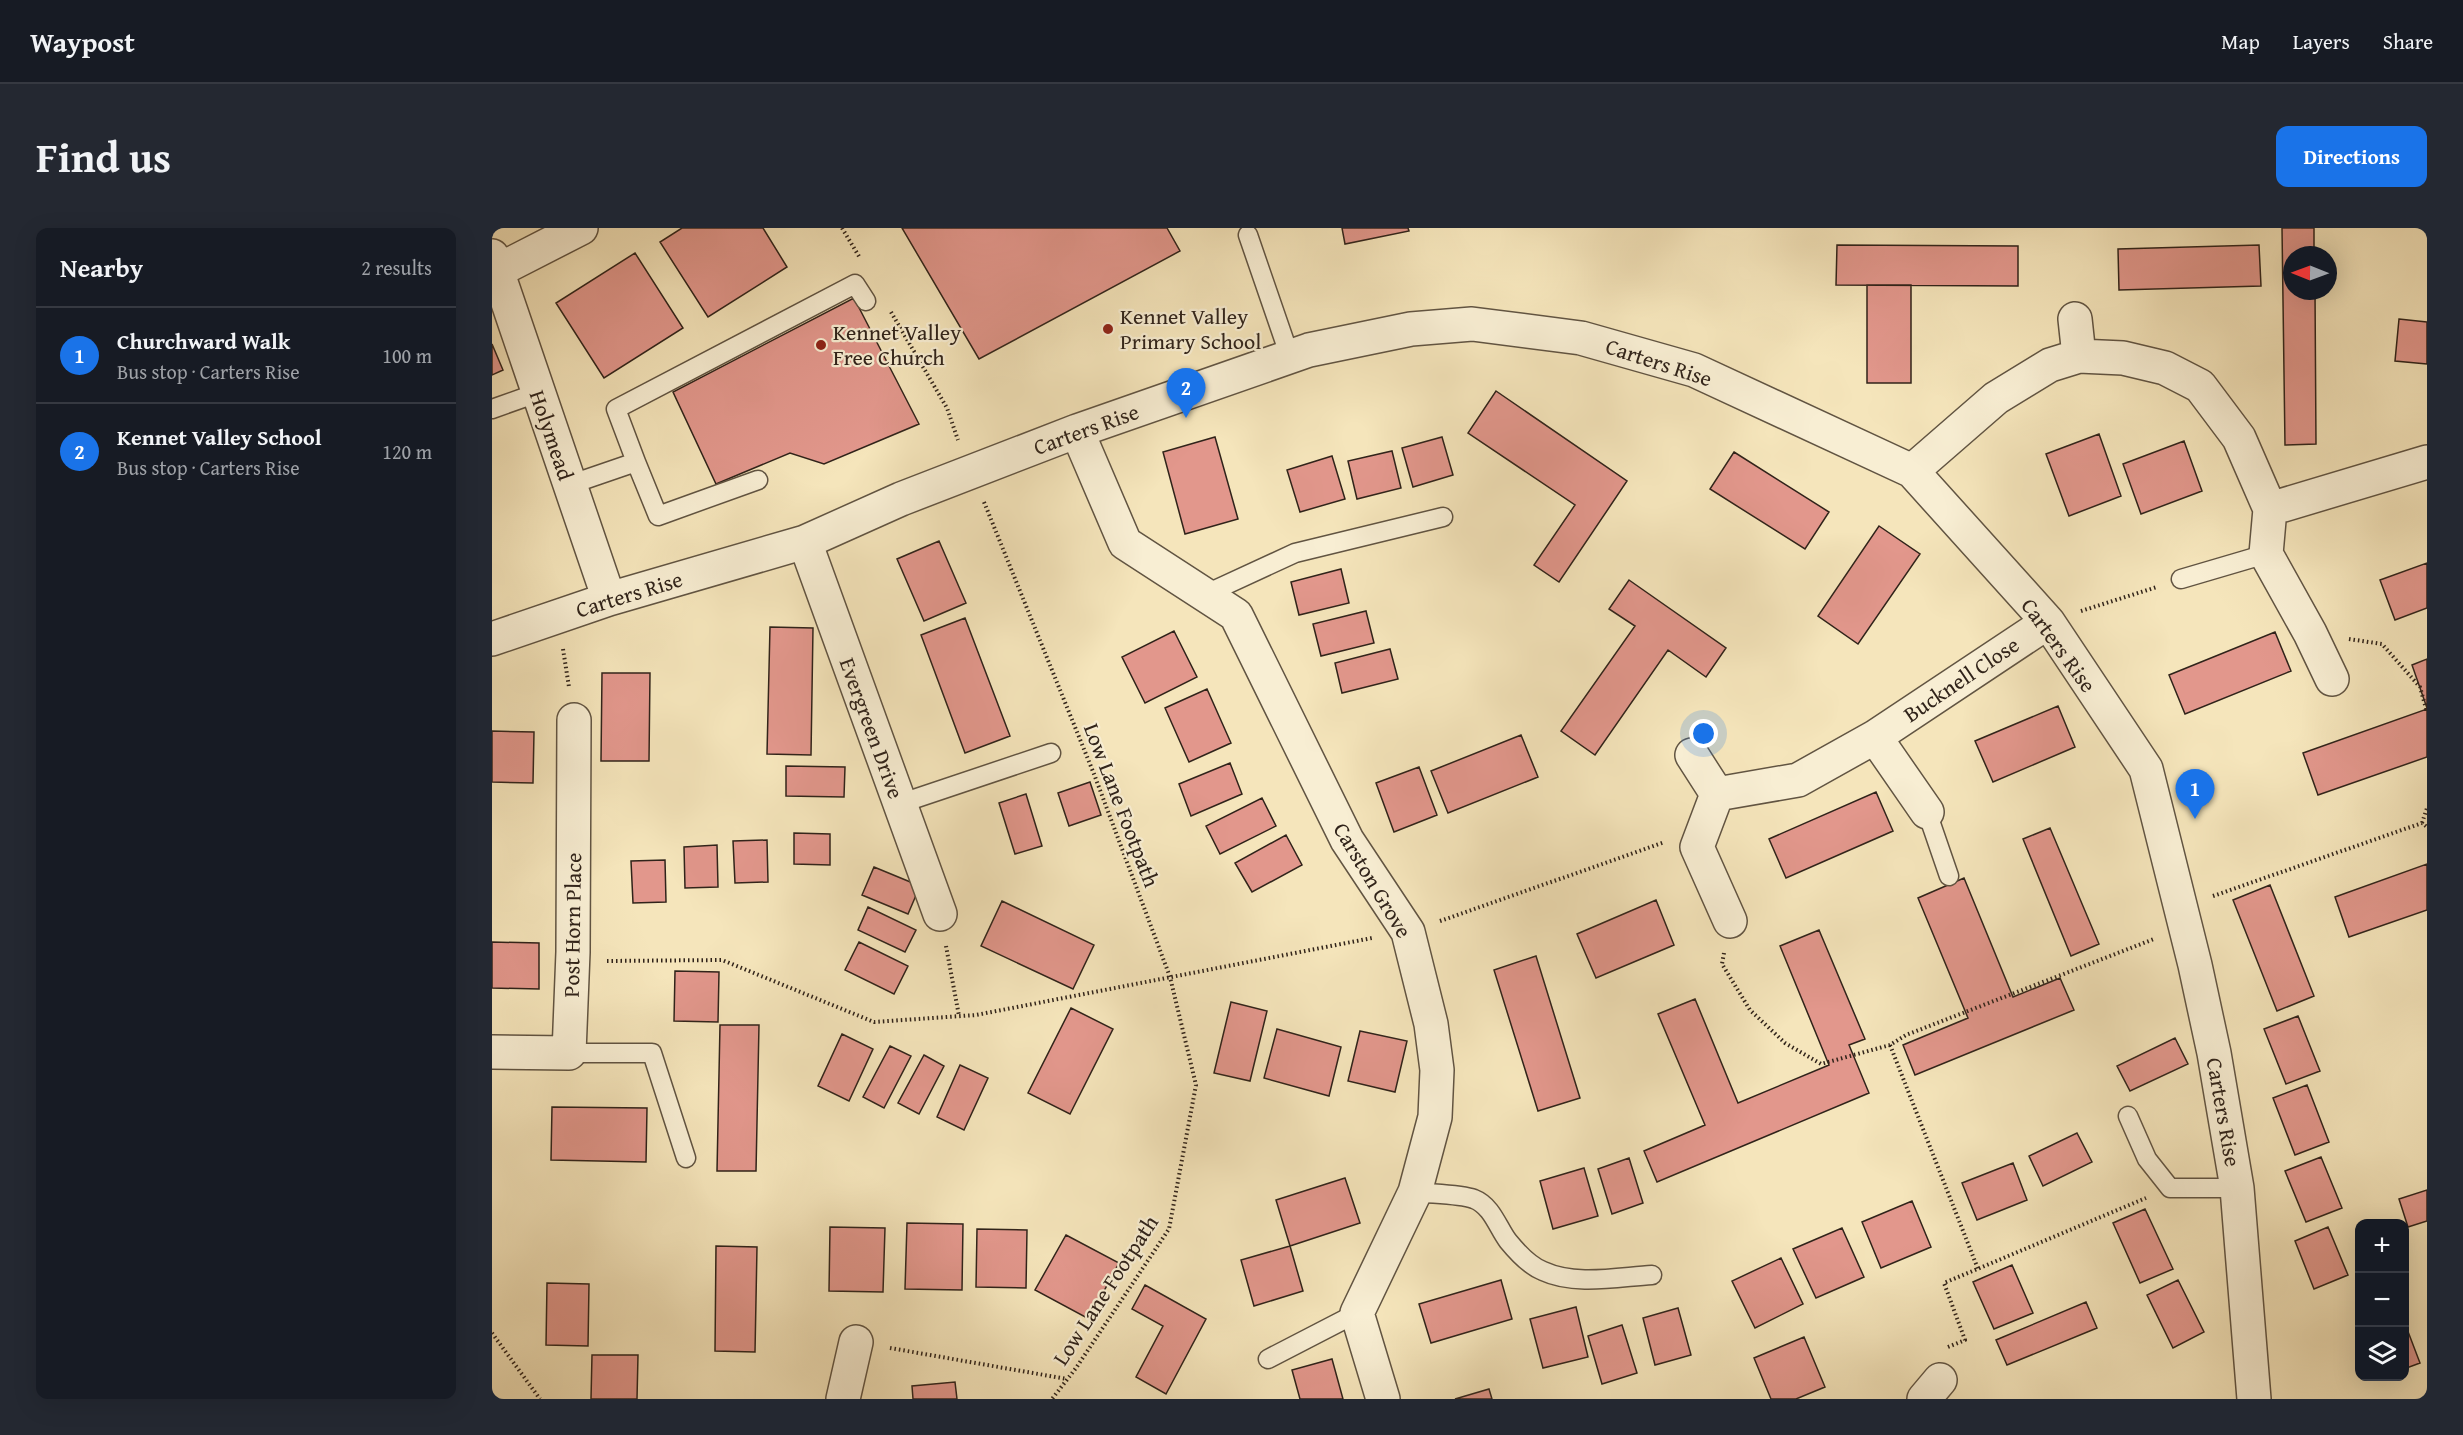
<!DOCTYPE html>
<meta charset="utf-8">
<style>
body{margin:0;font-family:"Gentium Book Plus",serif;background:#242831;color:#f1f3f6}
.controls{position:absolute;right:18px;bottom:18px;display:grid;overflow:hidden;border-radius:12px;box-shadow:0 6px 24px #0002}
.controls button{width:54px;height:54px;display:grid;place-items:center;padding:0;border:0;border-bottom:2px solid #363941;background:#171b24;color:#f1f3f6;font:30px sans-serif}
.compass{position:absolute;left:1791px;top:18px;width:54px;height:54px;border-radius:50%;background:#171b24;box-shadow:0 6px 24px #0002;rotate:271deg}
.you{position:absolute;left:1212px;top:506px;width:21px;height:21px;margin:-15px;border:4px solid #fff;border-radius:50%;background:#1a73e8;box-shadow:0 0 0 9px #1a73e833}
.badge{display:grid;place-items:center;width:39px;height:39px;border-radius:50%;background:#1a73e8;color:#fff;font-size:20px;font-weight:700}
.pin{position:absolute;translate:-50% -50px;filter:drop-shadow(0 2px 3px #0008)}
.pin::after{content:'';position:absolute;top:32px;width:21px;height:18px;background:inherit;clip-path:polygon(0 0,100% 0,50% 100%)}
.list{margin:0;padding:0;list-style:none}
h2{display:flex;justify-content:space-between;align-items:center;height:78px;margin:0;padding:0 24px;font-size:26px}
h2 small{font-size:20px;font-weight:400;color:#9ea1a6}
.list li{display:grid;grid-template-columns:39px 1fr auto;gap:18px;align-items:center;box-sizing:border-box;height:96px;padding:0 24px;border-top:2px solid #363941}
.list b{display:block;font-size:22px;white-space:nowrap}
.list p{margin:0;font-size:20px;white-space:nowrap;color:#9ea1a6}
.list em{font-size:20px;font-style:normal;color:#9ea1a6}
.icon{flex:none;width:33px;height:33px;fill:none;stroke:currentColor;stroke-width:2;stroke-linecap:round;stroke-linejoin:round}
.map{position:relative;flex:none;width:1935px;height:1171px;overflow:hidden;border-radius:12px}
header{display:flex;align-items:center;gap:36px;box-sizing:border-box;height:84px;padding:0 30px;background:#171b24;border-bottom:2px solid #363941}
header strong{font-size:28px}
nav{display:flex;gap:33px;margin-inline-start:auto;font-size:21px}
.intro{display:flex;align-items:center;justify-content:space-between;box-sizing:border-box;height:144px;padding:0 36px}
h1{margin:0;font-size:42px}
.button{padding:15px 27px;border-radius:12px;background:#1a73e8;color:#fff;font-size:21px;font-weight:700}
main{display:flex;gap:36px;padding:0 36px}
aside{flex:1;background:#171b24;border-radius:12px;box-shadow:0 6px 24px #0002}
.map>svg:first-child{display:block}
</style>
<header>
<strong>Waypost</strong>
<nav><a>Map</a><a>Layers</a><a>Share</a></nav>
</header>
<div class="intro"><h1>Find us</h1><a class="button">Directions</a></div>
<main>
<aside>
<h2>Nearby<small>2 results</small></h2>
<ul class="list">
<li><span class="badge">1</span><div><b>Churchward Walk</b><p>Bus stop · Carters Rise</p></div><em>100 m</em></li>
<li><span class="badge">2</span><div><b>Kennet Valley School</b><p>Bus stop · Carters Rise</p></div><em>120 m</em></li>
</ul>
</aside>
<div class="map">
<svg width="1935" height="1171" viewBox="0 0 1935 1171">
<rect width="100%" height="100%" fill="#f5e5bb"/>
<filter id="stains"><feTurbulence type="fractalNoise" baseFrequency=".00333" numOctaves="4"/><feColorMatrix values="0 0 0 0 .2 0 0 0 0 .09 0 0 0 0 .02 0 0 0 .5 -.17"/></filter>
<radialGradient id="worn" r=".72"><stop offset=".6" stop-color="#630" stop-opacity="0"/><stop offset="1" stop-color="#630" stop-opacity=".3"/></radialGradient>
<path fill="#e2978c" stroke="#30231a" stroke-width="1.5" d="M190 0H271L295 39 216 89 168 14Z
M410 0H675L688 23 487 131Z
M850 0H916L917 3 853 16Z
M1790 0H1822V27H1800V63H1823L1824 216 1793 217Z
M1345 17 1526 18V58L1344 57Z
M1767 17 1769 58 1627 62 1626 21Z
M143 25 191 100 112 150 64 75Z
M1375 57H1419V155H1375Z
M362 70 427 196 332 236 298 225 224 256 181 164Z
M1907 91 1935 94V136L1903 133Z
M0 116 11 142 0 147Z
M1004 163 1135 253 1067 354 1042 337 1083 277 976 205Z
M1607 206 1629 268 1577 288 1554 226Z
M723 209 746 291 693 306 671 224Z
M950 209 961 247 921 259 910 220Z
M1692 213 1710 263 1649 286 1631 236Z
M900 223 909 260 865 271 856 233Z
M1242 224 1337 284 1313 321 1218 261Z
M840 228 853 271 808 284 795 242Z
M1387 298 1428 326 1366 416 1326 388Z
M447 313 474 375 432 393 405 331Z
M1935 335V380L1903 392 1888 352Z
M849 341 857 375 807 387 799 354Z
M1137 352 1234 420 1214 449 1176 422 1103 527 1069 503 1143 398 1117 381Z
M874 383 882 415 829 428 821 396Z
M473 390 518 508 473 525 429 407Z
M278 399 321 400 319 527 275 526Z
M682 403 705 449 653 475 630 429Z
M1783 404 1799 443 1693 486 1677 447Z
M898 421 906 451 850 465 843 435Z
M1935 431V480L1920 437Z
M110 445H158L157 533H109Z
M715 461 739 515 697 534 673 480Z
M1566 478 1583 519 1501 554 1483 513Z
M1935 481V529L1826 567 1811 525Z
M0 503 42 504 41 555 0 554Z
M1029 507 1046 549 956 585 939 543Z
M738 535 750 566 699 588 687 556Z
M294 538 353 539 352 569 294 568Z
M927 539 945 587 902 604 884 555Z
M598 554 609 587 577 598 566 565Z
M1384 564 1401 603 1294 650 1277 611Z
M534 566 550 618 523 626 507 575Z
M770 570 784 598 728 626 714 598Z
M1558 600 1607 716 1579 728 1531 611Z
M302 605 338 606V637L302 636Z
M794 607 810 637 760 664 743 635Z
M275 612 276 654 243 655 241 613Z
M225 617 226 659 193 660 192 619Z
M173 632 174 674 141 675 139 633Z
M1935 636V682L1857 709 1843 669Z
M382 639 428 658 416 686 370 667Z
M1472 650 1521 769 1568 750 1582 782 1423 847 1411 817 1476 790 1426 670Z
M1778 657 1822 768 1785 783 1741 672Z
M1164 672 1182 717 1104 750 1085 706Z
M510 673 602 717 581 761 489 718Z
M376 679 424 702 413 724 366 702Z
M1327 702 1373 811 1357 817 1377 865 1165 954 1152 923 1213 897 1166 786 1203 771 1246 875 1337 837 1288 718Z
M0 714 47 715V761L0 760Z
M367 714 416 738 402 766 353 742Z
M1044 728 1088 870 1046 883 1002 742Z
M183 743 227 744 226 794 182 793Z
M739 774 775 783 758 853 722 845Z
M579 780 621 801 578 886 536 865Z
M1806 788 1828 843 1794 856 1772 801Z
M228 797H267L264 943H225Z
M785 801 849 819 837 868 772 850Z
M868 803 915 813 903 864 856 853Z
M350 806 381 821 357 873 326 858Z
M1683 810 1696 836 1638 863 1625 838Z
M398 818 419 828 392 880 371 869Z
M432 827 452 838 427 886 406 875Z
M468 837 496 850 472 902 445 889Z
M1815 857 1837 914 1803 927 1781 870Z
M60 879 155 880 154 934 59 932Z
M1585 905 1600 934 1551 958 1537 928Z
M1829 929 1850 980 1814 994 1793 943Z
M1137 930 1151 975 1120 986 1106 941Z
M1521 935 1535 972 1485 992 1470 955Z
M1092 940 1106 988 1061 1001 1048 953Z
M853 950 868 995 798 1018 784 972Z
M1935 962V993L1916 999 1907 971Z
M1420 973 1439 1019 1389 1040 1370 994Z
M1653 981 1681 1041 1648 1055 1621 995Z
M415 995 471 996 470 1062 413 1061Z
M338 999 393 1000 391 1064 337 1063Z
M1836 999 1856 1047 1822 1061 1803 1013Z
M1350 1000 1372 1049 1324 1070 1301 1021Z
M485 1001 535 1002 534 1060 484 1059Z
M574 1007 627 1035 597 1091 543 1062Z
M224 1018 265 1019 263 1124 223 1123Z
M798 1018 811 1063 762 1078 749 1032Z
M1289 1030 1311 1076 1263 1100 1240 1053Z
M1520 1037 1541 1085 1502 1101 1481 1054Z
M1009 1052 1020 1091 939 1115 927 1076Z
M1686 1052 1712 1104 1681 1120 1655 1067Z
M55 1055 97 1056 96 1118 54 1117Z
M653 1057 714 1091 674 1166 644 1149 671 1098 640 1081Z
M1594 1074 1605 1100 1515 1137 1504 1112Z
M1084 1079 1096 1129 1051 1140 1038 1091Z
M1186 1080 1199 1127 1163 1137 1151 1090Z
M1912 1093 1928 1135 1912 1141Z
M1130 1097 1145 1145 1110 1156 1096 1108Z
M1312 1109 1333 1159 1304 1171H1279L1262 1130Z
M100 1127H146L145 1171H99Z
M840 1131 851 1171H808L800 1142Z
M463 1154 465 1171H421L420 1158Z
M997 1161 1000 1171H963Z"/>
<g fill="none" stroke-linecap="round" stroke-linejoin="round">
<defs>
<path id="service" d="M756 7 798 129
M0 181 45 165
M144 234 124 181 363 56 374 73
M77 257 144 234 166 288 266 252
M1689 351 1774 326
M712 367 803 325 951 289
M407 576 559 525
M1435 584 1457 648
M77 825H160L194 930
M1636 888 1655 931 1678 960H1745
M923 964C939 966 968 966 982 971 1000 978 1006 1000 1016 1013 1025 1024 1038 1038 1051 1043 1083 1058 1126 1049 1160 1047
M776 1131 865 1085"/>
<path id="minor" d="M0 28 117 371
M7 42 89 0
M1583 91 1587 128
M585 203 633 315 744 387 855 612 916 704 939 796 945 842 943 889 923 964 865 1085 891 1171
M1420 243 1504 170 1558 137 1587 128 1631 130 1673 140 1708 158 1747 210 1778 281 1774 326 1818 405 1840 451
M1778 281 1935 234
M313 314 448 686
M0 411 117 371 313 314 409 271 585 203 817 122 919 101 980 96 1089 110 1202 142 1420 243 1556 394 1654 541 1703 737 1722 825 1745 960 1762 1171
M1383 509 1435 584
M1200 527 1225 566 1205 619 1238 693
M1225 566 1306 552 1383 509 1556 394
M0 824 77 825 81 724 82 492
M351 1171 364 1114
M1432 1171 1448 1152"/>
</defs>
<use href="#service" stroke="#615442" stroke-width="21"/>
<use href="#minor" stroke="#615442" stroke-width="36"/>
<path stroke="#30231a" stroke-width="4" stroke-dasharray="1.5 3" stroke-linecap="butt" d="M350 0 368 30
M399 84 455 180 466 212
M492 274 602 546 678 749 704 857 677 1001 584 1140 560 1171
M1589 383 1665 359
M1857 411 1890 416 1928 459 1935 484
M71 421 77 459
M1930 595 1935 580
M1721 668 1930 595 1935 599
M948 693 1173 614
M454 718 467 788
M1232 725 1230 736 1258 782 1293 815 1329 836 1398 817 1414 807 1662 711
M115 733 230 732 382 794 484 787 880 710
M1398 817 1486 1041
M0 1105 48 1171
M1456 1119 1473 1112 1452 1055 1654 970
M398 1120 575 1151"/>
<use href="#service" stroke="#f8eed3" stroke-width="18"/>
<use href="#minor" stroke="#f8eed3" stroke-width="33"/>
</g>
<g fill="#8f2418" stroke="#f8eed3" stroke-width="2">
<circle cx="616" cy="101" r="6"/>
<circle cx="329" cy="117" r="6"/>
</g>
<g text-anchor="middle" stroke-width="4.5" stroke-linejoin="round" paint-order="stroke">
<g font-size="22" fill="#30231a" stroke="#f8eed3" text-anchor="start">
<text x="628" y="96">Kennet Valley<tspan x="628" dy="25">Primary School</tspan></text>
<text x="341" y="112">Kennet Valley<tspan x="341" dy="25">Free Church</tspan></text>
</g>
<g font-size="22" fill="#30231a" stroke="#f8eed3">
<text transform="translate(1167 134) rotate(18)" y="8">Carters Rise</text>
<text transform="translate(594 201) rotate(-20)" y="8">Carters Rise</text>
<text transform="translate(60 207) rotate(71)" y="8">Holymead</text>
<text transform="translate(137 366) rotate(-17)" y="8">Carters Rise</text>
<text transform="translate(1567 417) rotate(54)" y="8">Carters Rise</text>
<text transform="translate(1469 451) rotate(-34)" y="8">Bucknell Close</text>
<text transform="translate(380 500) rotate(70)" y="8">Evergreen Drive</text>
<text transform="translate(630 577) rotate(69)" y="8">Low Lane Footpath</text>
<text transform="translate(881 652) rotate(59)" y="8">Carston Grove</text>
<text transform="translate(80 697) rotate(-89)" y="8">Post Horn Place</text>
<text transform="translate(1732 884) rotate(80)" y="8">Carters Rise</text>
<text transform="translate(613 1062) rotate(-57)" y="8">Low Lane Footpath</text>
</g>
</g>
<rect width="100%" height="100%" filter="url(#stains)"/>
<rect width="100%" height="100%" fill="url(#worn)"/>
</svg>
<div class="controls">
<button>+</button>
<button>−</button>
<button><svg class="icon" aria-label="layers" viewBox="0 0 24 24"><path d="M12 4l9 5-9 5-9-5zM3 14l9 5 9-5"/></svg></button>
</div>
<svg class="compass" viewBox="-18 -18 36 36"><path d="M0-13l5 13h-10z" fill="#e53935"/><path d="M0 13l5-13h-10z" fill="#9ea1a6"/></svg>
<div class="you"></div>
<div class="pin badge" style="left:1703px;top:591px">1</div>
<div class="pin badge" style="left:694px;top:190px">2</div>
</div>
</main>
